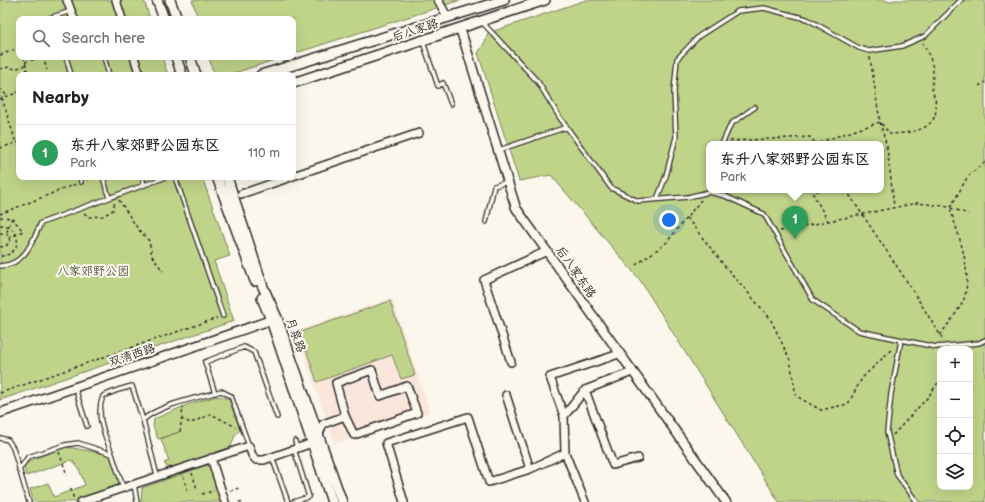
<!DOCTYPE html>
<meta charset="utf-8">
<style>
body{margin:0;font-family:"Balsamiq Sans","LXGW WenKai TC",sans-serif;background:#f6f6f6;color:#202124}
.controls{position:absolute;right:12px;bottom:12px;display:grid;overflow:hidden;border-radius:8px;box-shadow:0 4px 16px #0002}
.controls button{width:36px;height:36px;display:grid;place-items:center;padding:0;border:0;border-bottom:1px solid #e0e0e0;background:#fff;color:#202124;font:20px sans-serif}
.you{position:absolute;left:669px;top:220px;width:14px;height:14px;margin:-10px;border:3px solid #fff;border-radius:50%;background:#1a73e8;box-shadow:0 0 0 6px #1a73e833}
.badge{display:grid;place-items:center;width:26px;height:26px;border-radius:50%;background:#ea580c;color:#fff;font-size:13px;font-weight:700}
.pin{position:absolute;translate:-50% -33px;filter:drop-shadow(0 1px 2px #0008)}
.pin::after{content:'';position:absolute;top:21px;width:14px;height:12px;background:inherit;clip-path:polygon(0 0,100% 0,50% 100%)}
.popup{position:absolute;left:706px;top:141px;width:178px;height:52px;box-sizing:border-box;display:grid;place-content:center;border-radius:8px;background:#fff;filter:drop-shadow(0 1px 3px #0005);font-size:13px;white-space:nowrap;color:#757577}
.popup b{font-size:15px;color:#202124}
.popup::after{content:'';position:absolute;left:50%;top:100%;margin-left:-8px;border:8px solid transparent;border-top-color:#fff}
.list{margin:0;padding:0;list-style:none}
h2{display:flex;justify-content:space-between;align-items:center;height:52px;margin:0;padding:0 16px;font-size:17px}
h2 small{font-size:13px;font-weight:400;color:#757577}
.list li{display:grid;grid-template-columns:26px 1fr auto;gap:12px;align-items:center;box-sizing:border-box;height:56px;padding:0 16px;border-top:1px solid #e0e0e0}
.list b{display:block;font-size:15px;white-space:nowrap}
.list p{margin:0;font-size:13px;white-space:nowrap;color:#757577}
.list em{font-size:13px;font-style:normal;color:#757577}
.icon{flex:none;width:22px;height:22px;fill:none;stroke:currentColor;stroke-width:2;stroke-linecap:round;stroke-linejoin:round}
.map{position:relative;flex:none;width:985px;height:502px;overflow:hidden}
.search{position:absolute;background:#fff;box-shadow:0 4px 16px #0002;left:16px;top:16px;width:280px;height:44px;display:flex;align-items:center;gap:10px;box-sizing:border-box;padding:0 14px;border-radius:8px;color:#757577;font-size:15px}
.panel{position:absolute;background:#fff;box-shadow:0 4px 16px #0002;left:16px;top:72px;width:280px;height:108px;border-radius:8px}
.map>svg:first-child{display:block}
</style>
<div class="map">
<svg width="985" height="502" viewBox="0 0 985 502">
<rect width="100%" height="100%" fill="#fbf7ec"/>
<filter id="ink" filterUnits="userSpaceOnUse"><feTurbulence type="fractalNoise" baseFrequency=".025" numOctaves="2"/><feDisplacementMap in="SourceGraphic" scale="8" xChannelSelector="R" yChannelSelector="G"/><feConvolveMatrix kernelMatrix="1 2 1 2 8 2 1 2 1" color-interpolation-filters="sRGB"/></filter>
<g filter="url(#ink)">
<path fill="#fbe6dc" d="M392 298 430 412 335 444 296 331Z"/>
<path fill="#c0d489" stroke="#76805a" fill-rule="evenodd" d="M0 0H144L150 19H19V57H162L168 75H19V177H202L230 256 214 261 234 321 0 400Z
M192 0H461L293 54V19H198Z
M586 0H886L888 2 895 0H985V502H779L640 280 551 175 519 181 478 53 485 42 488 33ZM709 144H881V190H709ZM940 349H970V487H940Z
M209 57H284L228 75H219L212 69Z
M390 301 415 375 401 379 392 355 317 382 300 332Z
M217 396 229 399 240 430 235 435 230 449 172 468 166 466 164 463 169 461 161 439 179 432 158 439 153 426 154 419 187 405Z
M67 447 111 455 122 487 76 502H34L30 489 48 483 54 497 85 485 79 469 72 460 26 476 24 465 36 458Z
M207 465 213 470 223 502H141L142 488Z"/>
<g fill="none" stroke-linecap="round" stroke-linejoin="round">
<defs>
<path id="service" d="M52 17 71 11
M482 22 538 82 560 118 611 188 638 201 688 197 709 192 725 196 764 214 813 300 859 331 936 347 979 343 985 340
M423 42 438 86 443 83 451 104
M66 57 71 75
M104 57 109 75
M722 144 731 124 755 107
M499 150 567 127
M80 177 81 182
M103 177 109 198
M142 177 144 185
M175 177 223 316
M657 199 666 176 676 137 674 92 677 59 699 36 738 11 764 8 807 19 859 48 869 51 902 46 925 36 961 0
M486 222 494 186 507 182
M0 266C25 265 32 242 41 223L166 177
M901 340 891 394 887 432 897 475 917 502
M75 388 87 426
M215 393 205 362 244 347 254 352 277 417
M0 438 8 440 13 448 29 502
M295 441 297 448
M112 454C105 435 95 416 103 396L118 390 132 386 143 420
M272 457 288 502
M19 470 28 457 65 445 78 443 112 454 123 487
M157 476 143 420C161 404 198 398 221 391L231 396 249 446
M134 484 137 502
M293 502 309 497 294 449"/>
<path id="minor" d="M67 0 74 19
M116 0 122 19
M438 0 448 18
M134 57 140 75
M293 176 419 133
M241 194 291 177
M511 362 484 280 547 251
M632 372 585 390 613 465 638 458
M506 395 530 469
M564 416 550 377 619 354
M319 434 323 424 345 416 336 383 372 370 380 396 407 386 417 413 354 435 345 416
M565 453 585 502
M211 458 225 502
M81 502 249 446 252 455 256 460H264L312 443
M404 502 386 443 468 417 489 482 530 469 565 453 564 416 585 390"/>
<path id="tertiary" d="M460 28 516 208 726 502
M0 413 271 320"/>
<path id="secondary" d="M157 0 164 19
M170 0 177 19
M176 57 182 75
M190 57 196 75
M261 75 504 0
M293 83 545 0
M217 177 255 281
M227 177 263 287 277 318 342 502
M262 298 271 320 332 502"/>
</defs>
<use href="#service" stroke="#2b2b2b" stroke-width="6"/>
<use href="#minor" stroke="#2b2b2b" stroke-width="10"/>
<use href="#tertiary" stroke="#2b2b2b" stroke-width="11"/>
<use href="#secondary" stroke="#2b2b2b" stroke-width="12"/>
<path stroke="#2b2b2b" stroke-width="1.5" stroke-dasharray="3 3" stroke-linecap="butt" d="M0 55 19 48
M24 57 28 75
M43 57 47 70
M870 57 880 122 887 147 881 150
M25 62 42 57
M0 69 9 67 15 69 26 65
M979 86 985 82
M0 88 7 96
M2 98 16 143
M0 99 19 92
M730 141 810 137 816 144
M814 144 880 122 890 134C907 133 935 132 936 109 937 102 933 95 932 88 932 82 933 78 933 72 933 62 927 51 923 43
M887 147 894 206
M0 148 19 142
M87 180 96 177
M819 190 813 194 828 221
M846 190 906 280 944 341
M119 200 138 229 149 241 152 256 163 271
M84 213 89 217 103 216 113 210 115 201
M0 214 76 184
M0 217 12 218 6 234
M687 218 724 265 770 318 790 360 796 396 821 410 848 404 862 378 893 348
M0 225C23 225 23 256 0 256
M780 231 917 203 945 206 968 214
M0 233 7 234 10 241 6 246 0 247
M9 238 23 231 12 218
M636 265 666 243 701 200
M940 335C946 327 962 306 964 299 973 270 958 235 950 208L968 176 985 162
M0 393 217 318
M181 419 191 423 211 414 236 427
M180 432 183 407
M893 435 928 397 940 380
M59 452 67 475
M192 473 197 489
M183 476 188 492
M71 489 74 500
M230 491 239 488
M202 494 214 491
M239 502 244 501"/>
<use href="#service" stroke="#fbf7ec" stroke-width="3.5"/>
<use href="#minor" stroke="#fbf7ec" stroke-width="7"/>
<use href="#tertiary" stroke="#fbf7ec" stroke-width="8"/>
<use href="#secondary" stroke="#fbf7ec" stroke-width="9"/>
</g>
</g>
<g text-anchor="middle" stroke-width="4" stroke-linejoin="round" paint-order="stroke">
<g font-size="12" fill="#2b2b2b" stroke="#fbf7ec">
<text transform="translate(415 30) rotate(-18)" y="4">后八家路</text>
<text transform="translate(576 272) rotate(55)" y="4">后八家东路</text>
<text transform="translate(296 335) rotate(70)" y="4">月泉路</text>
<text transform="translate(132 355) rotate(-19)" y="4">双清西路</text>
</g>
<g font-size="12" fill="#505542" stroke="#fbf7ec">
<text x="93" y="275">八家郊野公园</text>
</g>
</g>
</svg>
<div class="controls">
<button>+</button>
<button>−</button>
<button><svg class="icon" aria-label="locate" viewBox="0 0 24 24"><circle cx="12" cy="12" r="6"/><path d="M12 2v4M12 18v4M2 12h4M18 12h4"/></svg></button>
<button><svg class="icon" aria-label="layers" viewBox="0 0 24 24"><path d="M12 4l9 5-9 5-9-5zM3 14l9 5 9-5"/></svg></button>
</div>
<div class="you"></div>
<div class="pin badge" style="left:795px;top:239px;background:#2e9e5b">1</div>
<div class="popup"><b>东升八家郊野公园东区</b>Park</div>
<div class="search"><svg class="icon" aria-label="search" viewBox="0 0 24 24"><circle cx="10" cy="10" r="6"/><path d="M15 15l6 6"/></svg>Search here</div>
<section class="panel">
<h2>Nearby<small></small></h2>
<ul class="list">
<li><span class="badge" style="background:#2e9e5b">1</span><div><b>东升八家郊野公园东区</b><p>Park</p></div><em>110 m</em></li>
</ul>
</section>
</div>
